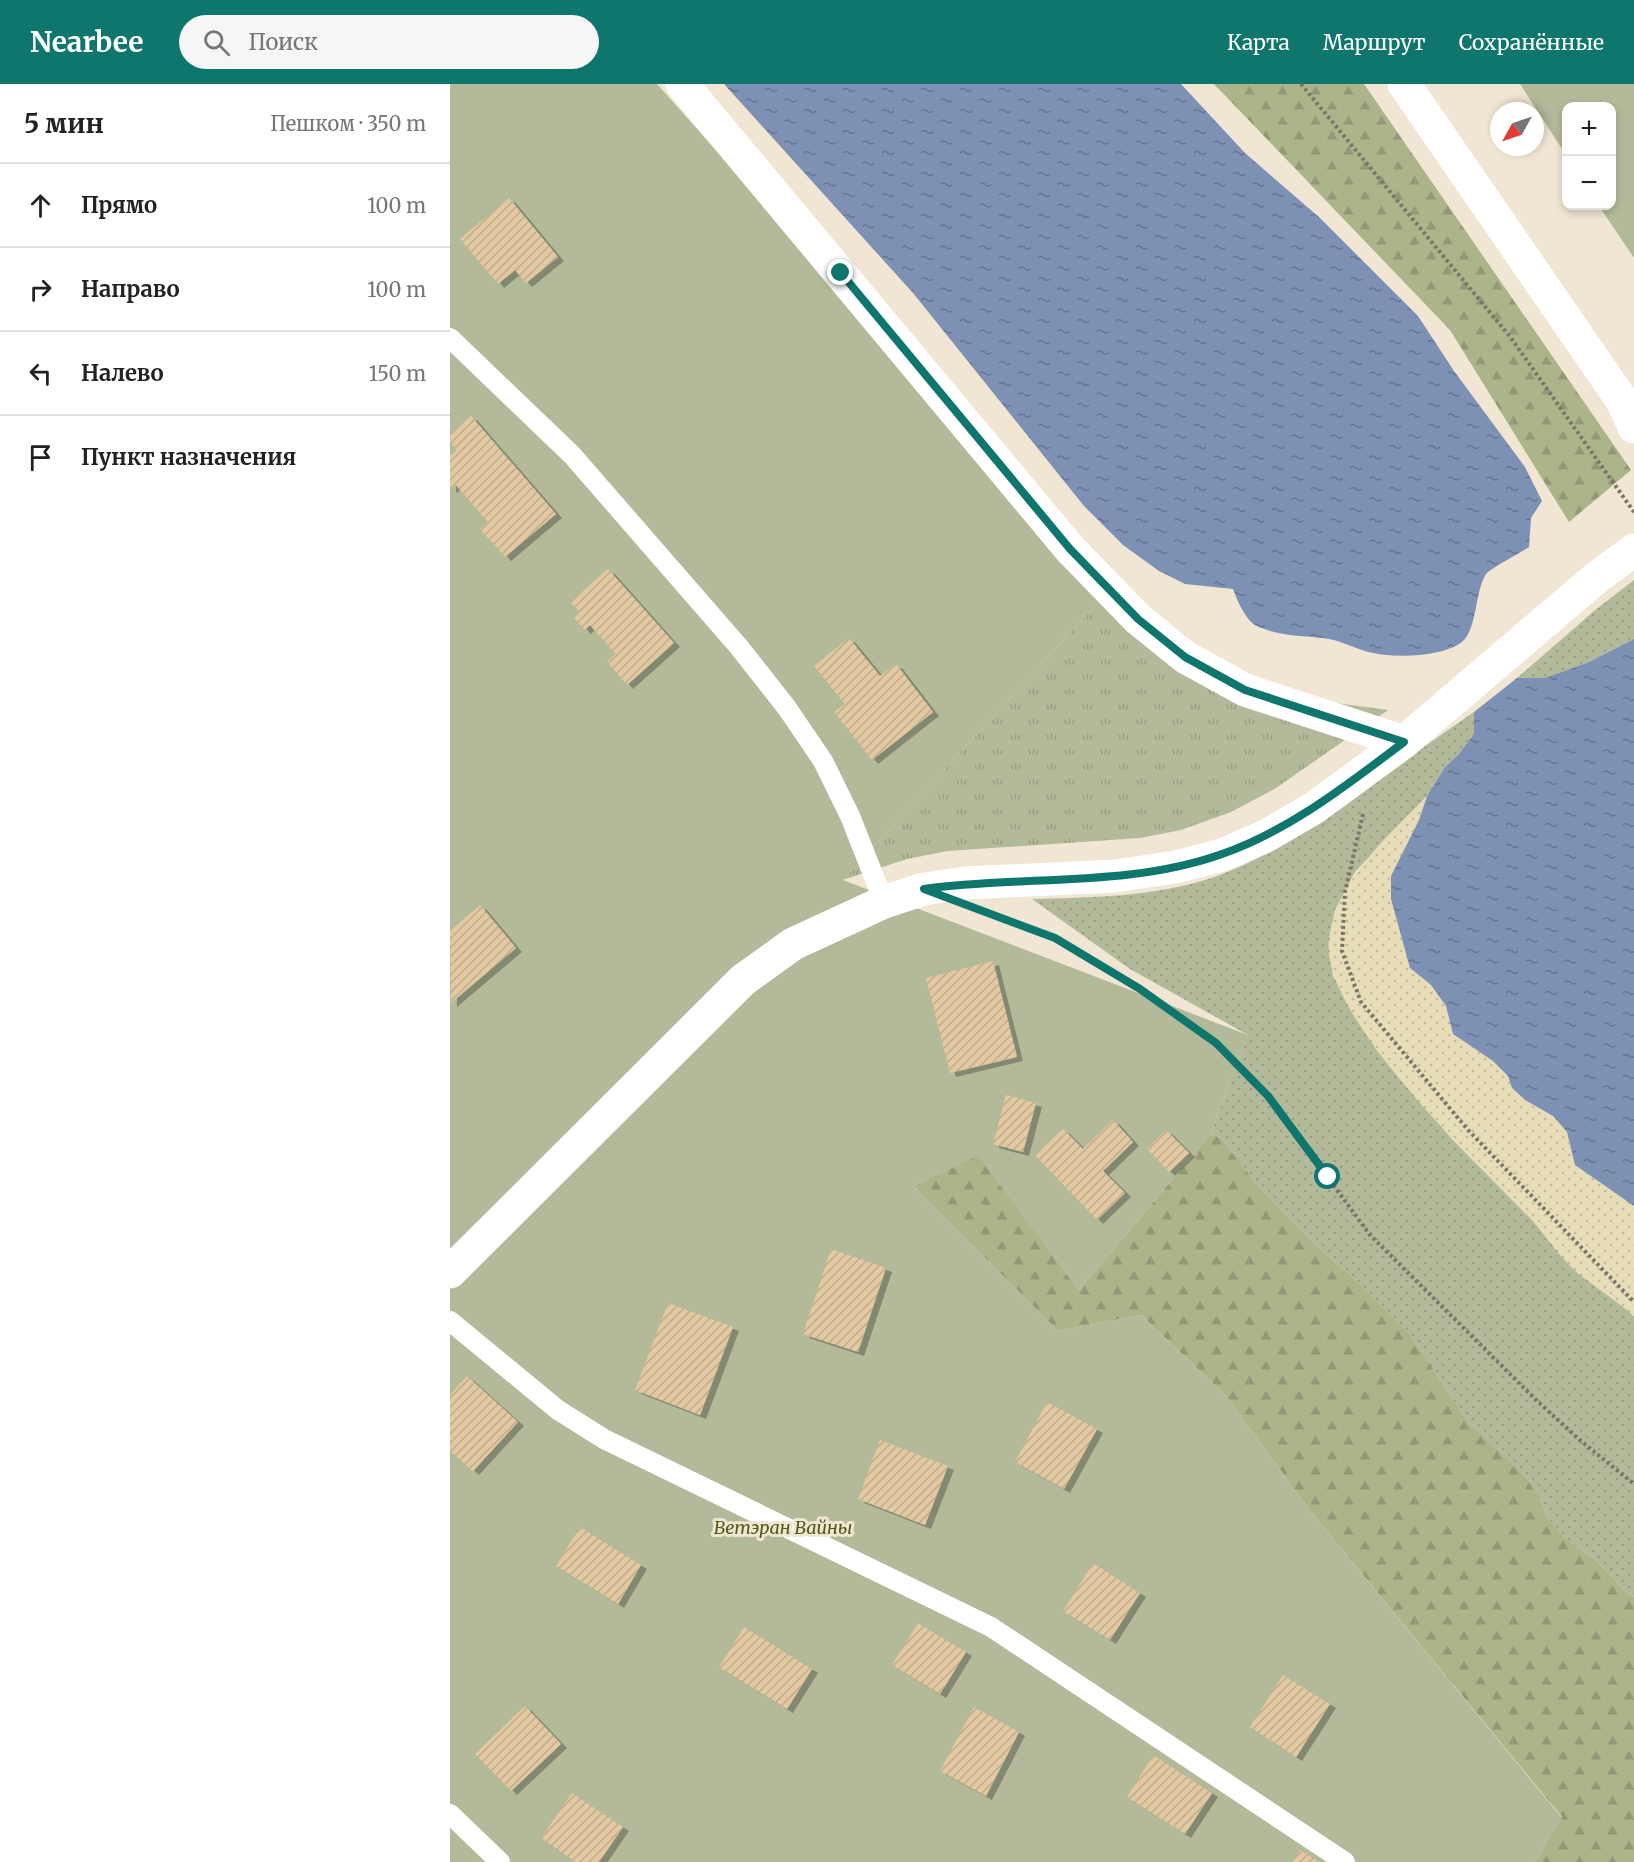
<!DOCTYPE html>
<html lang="ru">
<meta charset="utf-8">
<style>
body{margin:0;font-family:Merriweather,serif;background:#f6f6f6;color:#222}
.controls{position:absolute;right:18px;top:18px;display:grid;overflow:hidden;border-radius:12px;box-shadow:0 3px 9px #0003}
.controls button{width:54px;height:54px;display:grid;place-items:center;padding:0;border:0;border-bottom:2px solid #e0e0e0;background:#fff;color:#222;font:30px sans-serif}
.compass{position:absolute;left:1040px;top:18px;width:54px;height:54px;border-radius:50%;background:#fff;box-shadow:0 3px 9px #0003;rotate:230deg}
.stop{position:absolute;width:18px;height:18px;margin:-14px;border:4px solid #0f766e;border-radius:50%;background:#fff}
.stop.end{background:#0f766e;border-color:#fff;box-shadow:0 2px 6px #0008}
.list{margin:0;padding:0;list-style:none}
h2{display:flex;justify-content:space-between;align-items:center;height:78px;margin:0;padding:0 24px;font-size:26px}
h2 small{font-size:20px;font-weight:400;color:#767676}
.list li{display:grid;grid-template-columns:39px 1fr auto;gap:18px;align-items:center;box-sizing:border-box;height:84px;padding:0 24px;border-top:2px solid #e0e0e0}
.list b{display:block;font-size:22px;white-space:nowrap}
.list em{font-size:20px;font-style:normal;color:#767676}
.icon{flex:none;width:33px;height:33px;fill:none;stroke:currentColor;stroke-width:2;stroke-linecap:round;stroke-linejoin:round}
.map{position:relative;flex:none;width:1184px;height:1778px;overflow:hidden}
header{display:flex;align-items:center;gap:36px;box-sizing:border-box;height:84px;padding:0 30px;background:#0f766e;color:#fff}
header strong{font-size:28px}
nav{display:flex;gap:33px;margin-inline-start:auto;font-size:21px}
.search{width:420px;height:54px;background:#f6f6f6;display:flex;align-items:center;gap:15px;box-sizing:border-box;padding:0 21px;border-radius:33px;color:#767676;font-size:22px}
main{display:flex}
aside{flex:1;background:#fff}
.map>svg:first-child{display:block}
</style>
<header>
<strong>Nearbee</strong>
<div class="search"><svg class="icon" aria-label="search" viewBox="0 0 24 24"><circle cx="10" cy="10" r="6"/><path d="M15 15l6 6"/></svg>Поиск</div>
<nav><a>Карта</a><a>Маршрут</a><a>Сохранённые</a></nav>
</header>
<main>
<aside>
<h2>5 мин<small>Пешком · 350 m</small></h2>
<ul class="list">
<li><svg class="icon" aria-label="ahead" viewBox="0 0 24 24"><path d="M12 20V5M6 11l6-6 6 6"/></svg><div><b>Прямо</b></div><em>100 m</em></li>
<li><svg class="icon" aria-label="right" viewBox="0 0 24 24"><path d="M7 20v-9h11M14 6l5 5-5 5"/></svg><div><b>Направо</b></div><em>100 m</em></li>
<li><svg class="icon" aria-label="left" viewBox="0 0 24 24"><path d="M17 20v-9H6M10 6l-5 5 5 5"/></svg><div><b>Налево</b></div><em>150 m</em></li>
<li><svg class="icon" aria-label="arrive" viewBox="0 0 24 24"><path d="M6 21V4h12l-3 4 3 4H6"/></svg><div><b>Пункт назначения</b></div></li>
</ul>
</aside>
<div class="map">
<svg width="1184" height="1778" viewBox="0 0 1184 1778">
<defs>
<pattern id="grass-dots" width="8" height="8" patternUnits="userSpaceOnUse" patternTransform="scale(1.5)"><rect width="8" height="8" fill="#b3ba9a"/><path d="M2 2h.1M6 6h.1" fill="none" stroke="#999f83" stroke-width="1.8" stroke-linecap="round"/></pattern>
<pattern id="forest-firs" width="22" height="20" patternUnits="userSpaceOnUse" patternTransform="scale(1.5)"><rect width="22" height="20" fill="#acb48a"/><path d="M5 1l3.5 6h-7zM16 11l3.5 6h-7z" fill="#939976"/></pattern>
<pattern id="sand-dots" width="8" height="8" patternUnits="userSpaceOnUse" patternTransform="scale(1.5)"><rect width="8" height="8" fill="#e7ddb8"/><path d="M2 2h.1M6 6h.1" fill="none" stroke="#c5bc9d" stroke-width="1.8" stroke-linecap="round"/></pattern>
<pattern id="park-tufts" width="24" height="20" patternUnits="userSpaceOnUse" patternTransform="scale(1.5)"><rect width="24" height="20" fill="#b3ba9a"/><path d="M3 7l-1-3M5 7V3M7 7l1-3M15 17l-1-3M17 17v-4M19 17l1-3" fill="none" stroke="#999f83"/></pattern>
<pattern id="water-ripples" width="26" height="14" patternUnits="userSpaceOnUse" patternTransform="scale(1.5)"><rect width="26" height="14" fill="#7d91b4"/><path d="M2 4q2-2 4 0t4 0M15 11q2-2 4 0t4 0" fill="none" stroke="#657590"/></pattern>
<pattern id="building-hatch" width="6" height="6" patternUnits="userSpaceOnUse" patternTransform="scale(1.5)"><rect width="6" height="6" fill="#e2c9a2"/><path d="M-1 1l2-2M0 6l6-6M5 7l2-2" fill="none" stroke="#c1ab8a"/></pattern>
<filter id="shadow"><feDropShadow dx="6" dy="4" stdDeviation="0" flood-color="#0004"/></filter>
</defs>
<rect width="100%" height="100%" fill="#f1e5d3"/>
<path fill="url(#grass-dots)" d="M1184 496V555L1139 578 1095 594H1067L1144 527Z
M1024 628V650L1008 671 995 683 977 712 905 788 885 826 879 857 883 892 926 965 1002 1055 1074 1128 1184 1232V1513L1178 1510 1143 1474 1115 1454 1097 1433 1090 1414 1019 1339 960 1250 909 1199 866 1161 810 1104 770 1053 760 1051 798 951 680 885 582 815C631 814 684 813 732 802 790 790 838 758 886 725 932 693 977 660 1024 628Z"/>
<path fill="url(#forest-firs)" d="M764 0H914L1181 386 1119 438 1000 246Z
M760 1051 770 1053 810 1104 866 1161 909 1199 960 1250 1019 1339 1075 1393 1090 1414 1097 1433 1115 1454 1143 1474 1178 1510 1184 1513V1778H1085L1112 1733 861 1428 776 1312 691 1231 608 1247 463 1102 528 1071 629 1206Z"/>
<path fill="url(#sand-dots)" d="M977 712 969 736 956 761 941 815 960 884 981 901 996 922 1003 950 1043 977 1058 992 1062 1004 1074 1016 1103 1032 1117 1048 1125 1081 1184 1122V1232C1167 1217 1148 1205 1130 1191 1109 1174 1092 1146 1073 1126 1022 1075 869 929 879 855 887 794 937 754 977 712Z"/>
<path fill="url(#park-tufts)" d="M653 513 743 574 871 617 938 626 826 704 781 728 731 746 690 754 498 767 457 775 393 796Z"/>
<path fill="#b3ba9a" d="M0 0H207L392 208 653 513 393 796 798 951 760 1051 629 1206 528 1072 463 1102 608 1247 691 1231 776 1312 861 1428 1112 1734 1085 1778H0Z
M1070 0H1184V174L1149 122H1162V22H1116V71Z"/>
<path fill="url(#water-ripples)" d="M274 0H731L795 69 870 134 968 232 1004 287 1075 383 1092 417 1081 434 1079 463C1070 469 1041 484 1036 490 1025 507 1027 546 1012 558 992 573 947 574 923 569 908 566 894 558 879 555 856 551 830 553 807 542 796 537 787 516 783 505L735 500 709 487 673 461 634 422 463 209Z
M1184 555V1122L1125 1081 1117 1048 1103 1032 1075 1016 1062 1004 1058 992 1043 977 1003 950 996 922 981 901 960 884 941 815V792L969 736 977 712 995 683 1008 671 1024 650V628L1067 594H1095L1139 578Z"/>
<path fill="url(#building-hatch)" filter="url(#shadow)" d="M59 114 108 173 76 199 65 186 48 200 10 155Z
M21 332 106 430 55 473 30 445 38 438 6 401 1 405 0 403V372L7 366 0 358V350Z
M158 485 224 559 177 601 157 578 166 570 140 541 135 546 124 534 130 528 120 518Z
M399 554 430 592 446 580 483 628 422 676 384 628 395 620 364 582Z
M30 821 66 864 1 919 0 847Z
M543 877 567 973 500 989 476 894Z
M556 1011 586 1019 573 1068 543 1060Z
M663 1036 683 1058 653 1087 675 1109 647 1136 585 1071 613 1045 633 1065Z
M716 1046 739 1069 719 1088 697 1065Z
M381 1165 436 1184 408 1268 353 1250Z
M218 1219 283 1243 250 1331 185 1306Z
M17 1292 68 1338 23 1387 0 1367V1311Z
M597 1318 647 1345 614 1405 565 1378Z
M430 1356 498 1382 475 1441 408 1415Z
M130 1443 191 1481 168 1520 106 1482Z
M643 1479 690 1509 660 1556 613 1527Z
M468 1539 516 1568 490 1610 442 1581Z
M294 1543 362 1585 337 1625 269 1583Z
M833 1591 880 1620 846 1673 800 1643Z
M75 1622 111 1660 61 1707 25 1670Z
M524 1623 569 1648 536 1712 490 1687Z
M703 1671 762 1709 735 1750 677 1713Z
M122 1709 173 1743 149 1778H126L91 1754Z
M850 1766 869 1778H842Z"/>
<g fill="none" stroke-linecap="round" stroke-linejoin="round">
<path stroke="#7c7469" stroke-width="4" stroke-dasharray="3 3" stroke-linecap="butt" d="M851 0 1061 254 1184 428
M913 730 895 808 892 867 911 918 1018 1046 1184 1218
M548 833 605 854 690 905 766 959 818 1012 920 1151 1086 1316 1131 1357 1184 1400"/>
<path stroke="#fff" stroke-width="20" d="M0 254 122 371 289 563 337 624 373 677 400 732 434 818
M0 1237 108 1326 154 1355 541 1543 895 1778
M0 1730 50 1778"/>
<path stroke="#fff" stroke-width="33" d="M232 0 620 465 688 535 735 573 795 606 954 658
M954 0 1173 318 1184 343
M0 1188 293 896 343 860 434 818 474 805 516 799 665 792 726 783 772 771 816 752 864 724 954 658 1146 494 1184 466"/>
</g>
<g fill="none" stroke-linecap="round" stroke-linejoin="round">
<path stroke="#0f766e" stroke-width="8" d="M391 189 620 465 688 535 735 573 795 606 954 658C897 701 840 746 772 770 677 804 573 791 474 805L605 854 690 905 766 959 818 1012 878 1093"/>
</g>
<g text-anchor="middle" stroke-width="6" stroke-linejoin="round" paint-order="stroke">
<g font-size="18" font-style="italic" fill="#525a18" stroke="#f1e5d3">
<text x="333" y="1450">Ветэран Вайны</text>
</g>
</g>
</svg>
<div class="controls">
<button>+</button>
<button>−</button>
</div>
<svg class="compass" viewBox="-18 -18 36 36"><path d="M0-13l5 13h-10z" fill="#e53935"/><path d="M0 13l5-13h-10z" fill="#767676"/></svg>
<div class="stop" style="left:878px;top:1093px"></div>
<div class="stop end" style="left:391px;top:189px"></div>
</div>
</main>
